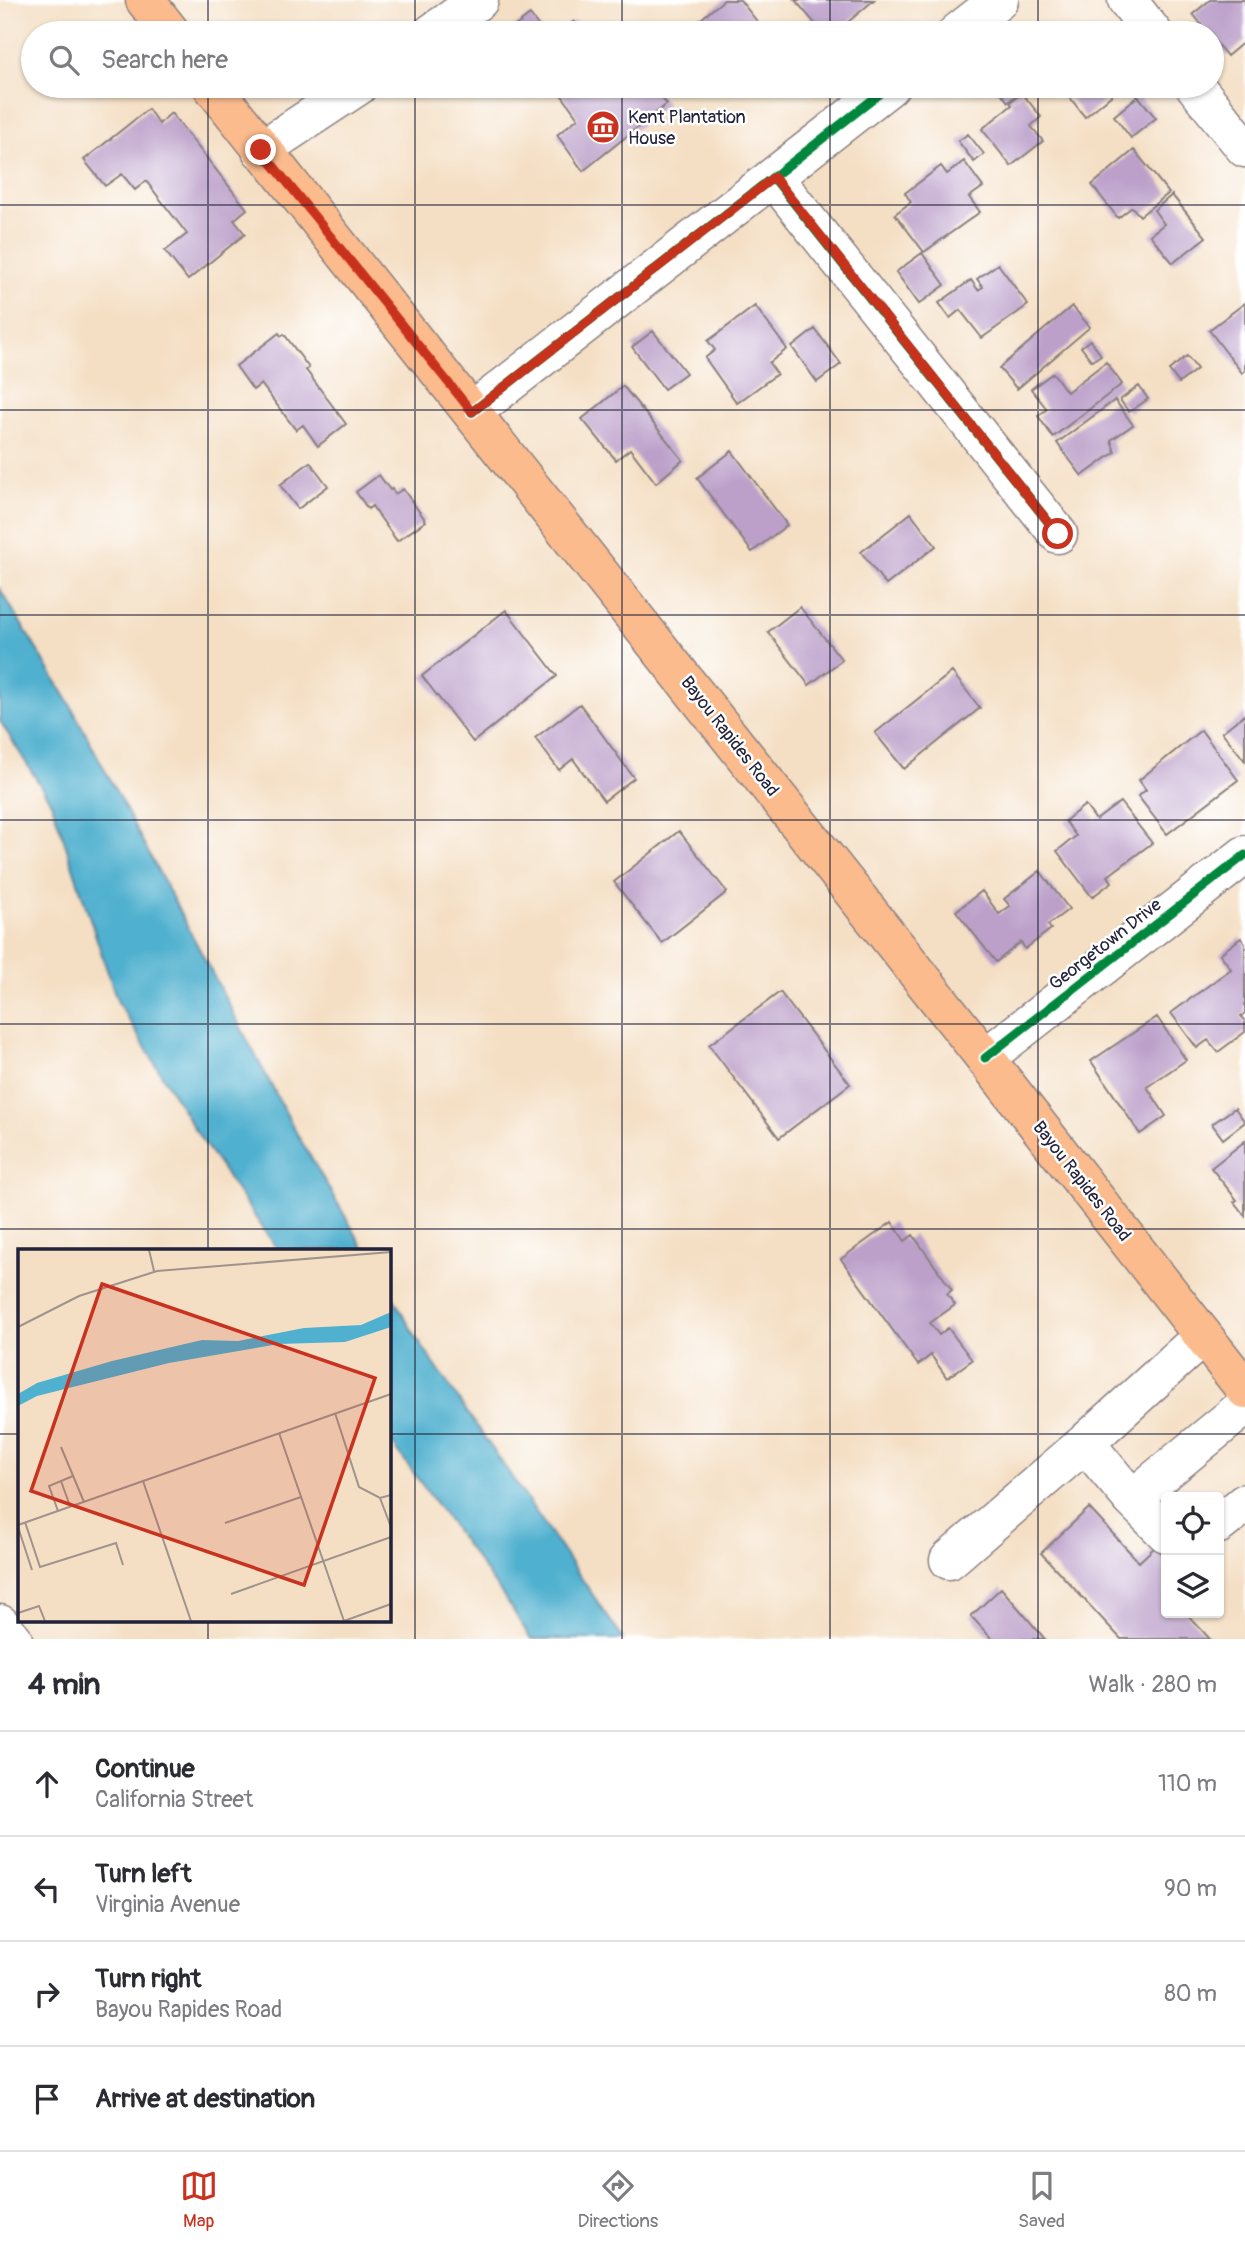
<!DOCTYPE html>
<meta charset="utf-8">
<style>
body{margin:0;font-family:Pangolin,sans-serif;background:#f2f2f3;color:#2b2b33}
.controls{position:absolute;right:21px;bottom:21px;display:grid;overflow:hidden;border-radius:7px;box-shadow:0 2px 5px #0004}
.controls button{width:63px;height:63px;display:grid;place-items:center;padding:0;border:0;border-bottom:2px solid #e1e1e2;background:#fff;color:#2b2b33;font:35px sans-serif}
.stop{position:absolute;width:21px;height:21px;margin:-16px;border:5px solid #c8321e;border-radius:50%;background:#fff}
.stop.end{background:#c8321e;border-color:#fff;box-shadow:0 2px 7px #0008}
.list{margin:0;padding:0;list-style:none}
h2{display:flex;justify-content:space-between;align-items:center;height:91px;margin:0;padding:0 28px;font-size:30px}
h2 small{font-size:23px;font-weight:400;color:#7c7c81}
.list li{display:grid;grid-template-columns:46px 1fr auto;gap:21px;align-items:center;box-sizing:border-box;height:105px;padding:0 28px;border-top:2px solid #e1e1e2}
.list b{display:block;font-size:26px;white-space:nowrap}
.list p{margin:0;font-size:23px;white-space:nowrap;color:#7c7c81}
.list em{font-size:23px;font-style:normal;color:#7c7c81}
.icon{flex:none;width:38px;height:38px;fill:none;stroke:currentColor;stroke-width:2;stroke-linecap:round;stroke-linejoin:round}
.map{position:relative;flex:none;width:1245px;height:1639px;overflow:hidden}
.search{position:absolute;background:#fff;box-shadow:0 2px 5px #0004;left:21px;right:21px;top:21px;height:77px;display:flex;align-items:center;gap:18px;box-sizing:border-box;padding:0 24px;border-radius:38px;color:#7c7c81;font-size:26px}
.sheet{height:511px;background:#fff}
nav{display:flex;justify-content:space-around;align-items:center;box-sizing:border-box;height:98px;border-top:2px solid #e1e1e2;background:#fff;font-size:19px;color:#7c7c81}
nav a{display:grid;justify-items:center;gap:4px}
nav .on{color:#c8321e}
.map>svg:first-child{display:block}
</style>
<div class="map">
<svg width="1245" height="1639" viewBox="0 0 1245 1639">
<rect width="100%" height="100%" fill="#fff"/>
<filter id="ink" filterUnits="userSpaceOnUse"><feTurbulence type="fractalNoise" baseFrequency=".0143" numOctaves="2"/><feDisplacementMap in="SourceGraphic" scale="14" xChannelSelector="R" yChannelSelector="G"/><feConvolveMatrix kernelMatrix="1 2 1 2 8 2 1 2 1" color-interpolation-filters="sRGB"/></filter>
<filter id="wash" filterUnits="userSpaceOnUse"><feTurbulence type="fractalNoise" baseFrequency=".00686" numOctaves="4" result="noise"/><feDisplacementMap in="SourceGraphic" scale="28" xChannelSelector="R" yChannelSelector="G"/><feGaussianBlur stdDeviation="1.57" result="paint"/><feColorMatrix in="noise" values="0 0 0 0 0 0 0 0 0 0 0 0 0 0 0 0 0 1.4 0 .05"/><feComposite in="paint" operator="in"/></filter>
<g filter="url(#wash)">
<rect width="100%" height="100%" fill="#f4dfc4"/>
<path fill="#50b0cf" stroke="#396985" stroke-width="2" d="M0 589 70 704 297 1134 365 1250H278L193 1127 117 1000 52 804 0 721Z
M389 1290 417 1339 623 1639H531L507 1601 394 1446 388 1437Z"/>
<g id="blocks">
<path fill="#bca0ca" d="M724 0H740L764 30 760 33H704L696 23Z
M795 0H874L835 33H823Z
M1210 0H1245V41L1227 56 1212 38V33H1208L1193 14Z
M530 15 544 33H506Z
M574 21 584 33H558Z
M555 86H652L667 104 583 171 557 135 578 118Z
M996 86H1028L1008 102Z
M1061 86H1104L1112 95 1085 117Z
M1022 93 1041 117 1031 126 1043 141 1011 166 982 129 1012 105 1010 102Z
M1138 96 1156 118 1131 138 1114 116Z
M148 109 159 124 171 113 247 209 234 220 245 234 188 280 165 251 187 234 146 181 135 190 122 174 105 186 84 160Z
M968 134 984 154 974 162 958 141Z
M1134 150 1169 193 1140 216 1132 207 1118 218 1092 185Z
M964 161 983 187 969 197 980 212 924 252 895 214 911 202 905 193 941 166 947 174Z
M1172 195 1206 237 1173 263 1150 235 1164 224 1154 210Z
M922 253 945 285 919 304 896 272Z
M998 264 1028 305 982 338 960 310 950 318 939 303 971 280 978 290 983 287 977 279Z
M1245 303V371L1242 373 1209 330Z
M755 306 787 349 769 363 777 374 737 403 705 358 715 350 708 341Z
M1072 306 1090 327 1017 389 999 368Z
M815 329 841 364 817 382 792 347Z
M653 331 686 373 664 389 632 347Z
M279 333 281 336 284 334 309 368 306 370 346 424 318 446 303 425 296 430 261 384 253 390 236 366Z
M1090 340 1101 355 1092 361 1081 347Z
M1187 356 1197 369 1179 383 1169 370Z
M1106 362 1122 384 1053 437 1038 416 1047 409 1031 389 1053 373 1067 392Z
M623 386 683 460 656 483 630 449 616 460 582 419Z
M1139 386 1148 399 1129 412 1120 400Z
M1115 400 1133 425 1111 440 1115 452 1082 476 1057 443Z
M732 451 787 525 752 552 697 478Z
M310 462 328 486 298 509 280 485Z
M379 475 390 490 392 489 395 494 403 489 426 521 397 541 372 506 368 509 356 492Z
M911 513 936 546 886 585 861 552Z
M800 607 842 660 809 685 768 632Z
M506 610 557 676 473 742 422 676Z
M952 672 980 708 904 769 875 733Z
M580 704 634 778 604 801 573 759 559 770 535 738Z
M1245 714V761L1222 732Z
M1201 730 1238 780 1167 834 1138 796 1146 790 1139 780Z
M1120 802 1152 843 1108 876 1112 882 1092 897 1057 851 1076 836 1065 821 1085 805 1096 820Z
M679 831 727 892 662 943 614 882Z
M1040 871 1069 909 1048 925 1051 929 1025 949 1021 942 996 962 956 911 982 891 999 914 1010 906 1004 899Z
M1241 938 1245 944V1013L1241 1016 1245 1021V1032L1218 1052 1208 1040 1197 1048 1171 1013 1231 969 1220 954Z
M780 992 850 1084 779 1138 709 1045Z
M1157 1017 1186 1060 1147 1087 1166 1116 1140 1134 1091 1061Z
M1235 1108 1245 1122 1223 1139 1212 1124Z
M1245 1141V1216L1234 1202 1237 1200 1211 1168Z
M892 1222 905 1241 913 1235 952 1290 947 1294 955 1305 930 1323 939 1335 948 1328 972 1360 947 1378 931 1355 918 1365 841 1259Z
M1089 1508 1139 1562 1156 1546 1166 1558V1613H1186L1210 1639H1121L1041 1553Z
M1001 1588 1045 1639H992L971 1616Z"/>
</g>
</g>
<g filter="url(#ink)">
<use href="#blocks" fill-opacity="0" stroke="#8b8080" stroke-width="2"/>
<g fill="none" stroke-linecap="round" stroke-linejoin="round">
<defs>
<path id="minor" d="M1127 0 1153 33
M432 33 479 0
M957 33 999 0
M1195 86 1245 148
M261 150 358 86
M773 177 1058 534
M472 412 890 86
M985 1058 1245 855
M1085 1443 1132 1499 1166 1533
M1132 1499 1245 1406
M1219 1524 1245 1503
M949 1560 1085 1443 1203 1336
M0 1624 13 1639"/>
<path id="major" d="M145 0 171 33
M212 86 985 1058 1245 1389"/>
</defs>
<use href="#minor" stroke="#8b8080" stroke-width="41"/>
<use href="#major" stroke="#8b8080" stroke-width="41"/>
<use href="#minor" stroke="#fff" stroke-width="38"/>
<use href="#major" stroke="#fbbb8d" stroke-width="38"/>
<defs>
<path id="cycleway" d="M773 177 1058 534
M472 412 890 86
M985 1058 1245 855"/>
</defs>
<use href="#cycleway" stroke="#fff" stroke-width="13"/>
<use href="#cycleway" stroke="#00873e" stroke-width="9"/>
</g>
</g>
<g fill="none" stroke-linecap="round" stroke-linejoin="round" filter="url(#ink)">
<path stroke="#c8321e" stroke-width="9" d="M261 150 472 412 774 177 1058 534"/>
</g>
<path fill="none" stroke="#22223b" stroke-width="2" stroke-opacity="0.55" d="M208 0V33M415 0V33M622 0V33M830 0V33M1038 0V33M208 86V1251M415 86V1639M622 86V1639M830 86V1639M1038 86V1639M0 205H1245M0 410H1245M0 615H1245M0 820H1245M0 1024H1245M0 1229H1245M0 1434H19M388 1434H1245M208 1620V1639"/>
<defs>
<symbol id="museum-disc" viewBox="-11 -11 22 22"><circle r="9.5" fill="#c8321e" stroke="#fff"/><path d="M0-6L6-3V-2H-6V-3ZM-5-1h2V3h-2ZM-1-1h2V3h-2ZM3-1h2V3H3ZM-6 4H6V6H-6Z" fill="#fff"/></symbol>
</defs>
<g fill-rule="evenodd">
<use href="#museum-disc" x="584" y="108" width="38" height="38"/>
</g>
<g text-anchor="middle" stroke-width="5" stroke-linejoin="round" paint-order="stroke">
<g font-size="18" fill="#22223b" stroke="#fff" text-anchor="start">
<text x="628" y="123">Kent Plantation<tspan x="628" dy="21">House</tspan></text>
</g>
<g font-size="18" fill="#22223b" stroke="#fff">
<text transform="translate(730 736) rotate(52)" y="6">Bayou Rapides Road</text>
<text transform="translate(1105 944) rotate(-38)" y="6">Georgetown Drive</text>
<text transform="translate(1082 1181) rotate(52)" y="6">Bayou Rapides Road</text>
</g>
</g>
<g transform="translate(18 1249)">
<rect width="373" height="373" fill="#f4dfc4"/>
<path d="M373 63V78L327 93 261 95 151 114 19 147 0 157V145L19 134 94 112 184 91 220 92 286 79 343 76Z" fill="#50b0cf"/>
<path fill="none" stroke="#a0938d" stroke-width="2" d="M131 1 136 22M0 78 61 47 139 22 373 3M317 164 341 238 362 249 373 246M261 184 326 372M43 198 66 253M43 232 52 257M125 232 173 372M362 249 373 278M40 262 31 237 55 227M7 273 22 318 98 294 105 316M207 274 283 248M0 276 373 145M0 278 14 321M213 345 373 288M0 364 21 357 27 372M326 372 373 355"/>
<path fill="#c8321e" fill-opacity="0.15" stroke="#c8321e" stroke-width="3.5" d="M84 35 357 129 286 336 13 242Z"/>
<rect width="373" height="373" fill="none" stroke="#22223b" stroke-width="3.5"/>
</g>
</svg>
<div class="controls">
<button><svg class="icon" aria-label="locate" viewBox="0 0 24 24"><circle cx="12" cy="12" r="6"/><path d="M12 2v4M12 18v4M2 12h4M18 12h4"/></svg></button>
<button><svg class="icon" aria-label="layers" viewBox="0 0 24 24"><path d="M12 4l9 5-9 5-9-5zM3 14l9 5 9-5"/></svg></button>
</div>
<div class="stop" style="left:1058px;top:534px"></div>
<div class="stop end" style="left:261px;top:150px"></div>
<div class="search"><svg class="icon" aria-label="search" viewBox="0 0 24 24"><circle cx="10" cy="10" r="6"/><path d="M15 15l6 6"/></svg>Search here</div>
</div>
<section class="sheet">
<h2>4 min<small>Walk · 280 m</small></h2>
<ul class="list">
<li><svg class="icon" aria-label="ahead" viewBox="0 0 24 24"><path d="M12 20V5M6 11l6-6 6 6"/></svg><div><b>Continue</b><p>California Street</p></div><em>110 m</em></li>
<li><svg class="icon" aria-label="left" viewBox="0 0 24 24"><path d="M17 20v-9H6M10 6l-5 5 5 5"/></svg><div><b>Turn left</b><p>Virginia Avenue</p></div><em>90 m</em></li>
<li><svg class="icon" aria-label="right" viewBox="0 0 24 24"><path d="M7 20v-9h11M14 6l5 5-5 5"/></svg><div><b>Turn right</b><p>Bayou Rapides Road</p></div><em>80 m</em></li>
<li><svg class="icon" aria-label="arrive" viewBox="0 0 24 24"><path d="M6 21V4h12l-3 4 3 4H6"/></svg><div><b>Arrive at destination</b></div></li>
</ul>
</section>
<nav>
<a class="on"><svg class="icon" aria-label="map" viewBox="0 0 24 24"><path d="M3 6l6-2 6 2 6-2v14l-6 2-6-2-6 2zM9 4v14M15 6v14"/></svg>Map</a>
<a><svg class="icon" aria-label="directions" viewBox="0 0 24 24"><path d="M12 3l9 9-9 9-9-9zM9 14v-3h6M13 9l2 2-2 2"/></svg>Directions</a>
<a><svg class="icon" aria-label="saved" viewBox="0 0 24 24"><path d="M7 4h10v16l-5-4-5 4z"/></svg>Saved</a>
</nav>
